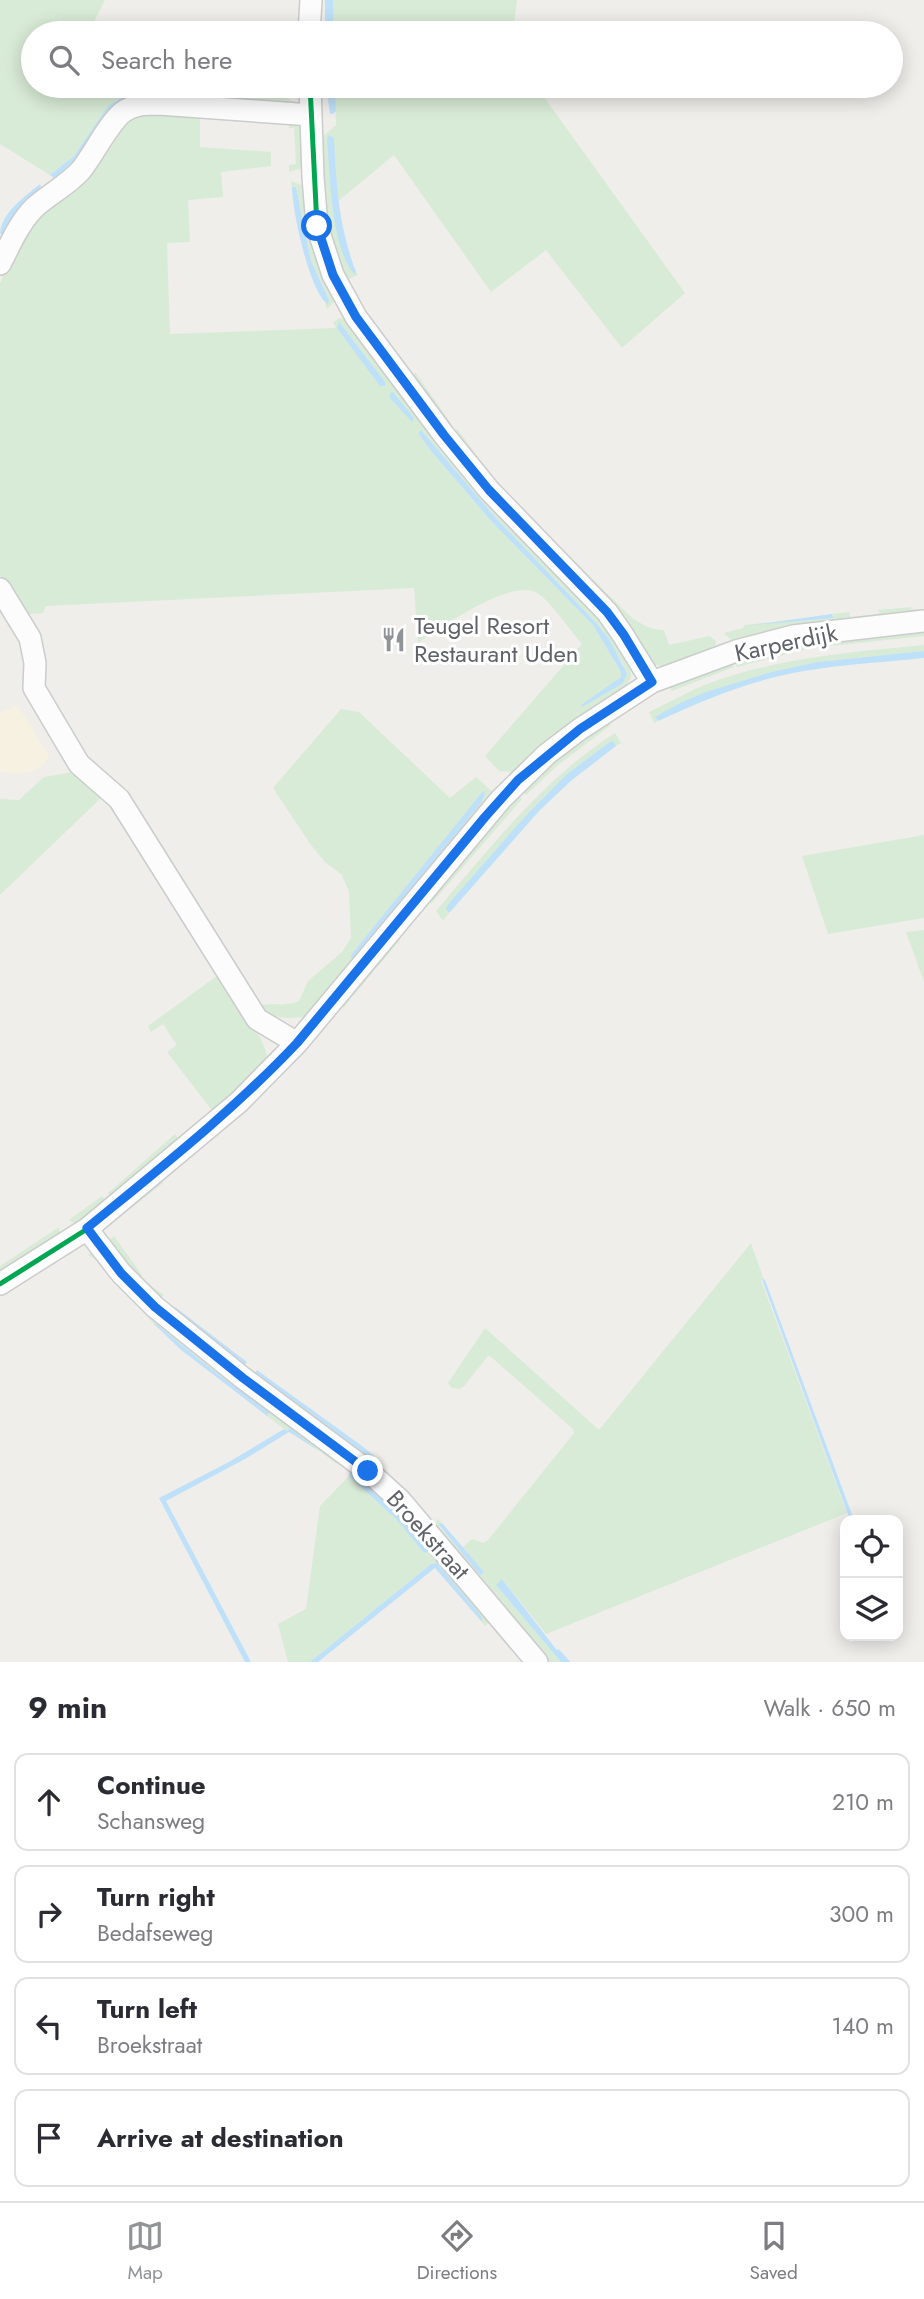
<!DOCTYPE html>
<meta charset="utf-8">
<style>
body{margin:0;font-family:Jost,sans-serif;background:#f7f7f7;color:#2b2b33}
.controls{position:absolute;right:21px;bottom:21px;display:grid;overflow:hidden;border-radius:14px;box-shadow:0 4px 18px #0003}
.controls button{width:63px;height:63px;display:grid;place-items:center;padding:0;border:0;border-bottom:2px solid #e1e1e2;background:#fff;color:#2b2b33;font:35px sans-serif}
.stop{position:absolute;width:21px;height:21px;margin:-16px;border:5px solid #1a73e8;border-radius:50%;background:#fff}
.stop.end{background:#1a73e8;border-color:#fff;box-shadow:0 2px 7px #0008}
.list{margin:0;padding:0;list-style:none}
h2{display:flex;justify-content:space-between;align-items:center;height:91px;margin:0;padding:0 28px;font-size:30px}
h2 small{font-size:23px;font-weight:400;color:#7c7c81}
.list li{display:grid;grid-template-columns:46px 1fr auto;gap:21px;align-items:center;box-sizing:border-box;height:98px;margin:0 14px 14px;padding:0 14px;border:2px solid #e1e1e2;border-radius:14px}
.list b{display:block;font-size:26px;white-space:nowrap}
.list p{margin:0;font-size:23px;white-space:nowrap;color:#7c7c81}
.list em{font-size:23px;font-style:normal;color:#7c7c81}
.icon{flex:none;width:38px;height:38px;fill:none;stroke:currentColor;stroke-width:2;stroke-linecap:round;stroke-linejoin:round}
.map{position:relative;flex:none;width:924px;height:1662px;overflow:hidden}
.search{position:absolute;background:#fff;box-shadow:0 4px 18px #0003;left:21px;right:21px;top:21px;height:77px;display:flex;align-items:center;gap:18px;box-sizing:border-box;padding:0 24px;border-radius:38px;color:#7c7c81;font-size:26px}
.sheet{height:539px;background:#fff}
nav{display:flex;justify-content:space-around;align-items:center;box-sizing:border-box;height:98px;border-top:2px solid #e1e1e2;background:#fff;font-size:19px;color:#7c7c81}
nav a{display:grid;justify-items:center;gap:4px}
nav .on{color:#919496}
.map>svg:first-child{display:block}
</style>
<div class="map">
<svg width="924" height="1662" viewBox="0 0 924 1662">
<rect width="100%" height="100%" fill="#efeeea"/>
<path fill="#d8ebd6" fill-rule="evenodd" d="M0 0H105L91 28 102 33H33V86H139L134 99 90 152 55 179 87 144 110 108 125 98 116 100 74 156 50 175 0 144Z
M333 0H517L513 33H334Z
M161 86H269L296 104 170 100Z
M335 86H536L685 293 622 348 546 250 491 292 394 155 337 202 336 195 332 204 336 225 342 249 358 275 344 281 324 226 319 140 336 125Z
M146 110 200 114V147L271 152V166L221 172 223 197 188 200 190 242 167 243 170 334 336 328 333 322 340 318 348 319 595 608 630 663 631 678 624 690 516 772 499 771 485 756 582 644C570 630 553 605 539 594 514 575 440 628 418 643L414 588 46 606 43 613 29 614 20 611 0 575V283L27 228 39 215 92 171 127 119ZM421 430 496 518 596 623 623 664 622 684 582 706 621 677V672L593 625 492 522 431 451 418 433Z
M289 118 298 122 302 126 305 167 289 172V165L296 164 294 128H289Z
M291 181 306 187 337 299 327 309 325 303 326 304 329 300 311 261 296 187H292V190Z
M415 372 450 422 444 424 412 380Z
M457 429 504 491 632 618C643 625 651 630 664 630L669 645 710 636 716 641 715 648 665 667 650 663 453 437Z
M912 607 911 609 924 610V614L734 643 724 633 743 628 744 625 834 616 832 614 850 612 849 615 852 617 878 614 880 612 877 610Z
M924 628V636L811 648 737 667 734 660 793 644Z
M924 645V651L817 662 771 672 678 704 656 719 658 721 654 723 649 712C668 703 687 692 707 684 777 658 850 652 924 645Z
M731 661 734 667 672 691 669 686Z
M341 709 359 712 450 798 476 777 495 794 309 1017C285 1018 278 1021 256 1007 272 1001 283 1008 299 1001L308 981 342 952 351 938 349 892 342 875 325 862 311 845 273 788ZM483 792 352 958 351 955Z
M603 721 611 725 558 765 526 795 520 790Z
M615 733 621 743 616 746 614 742 611 741 567 774 529 812 443 921 436 911C491 847 543 779 615 733Z
M79 771 104 795 0 895V799L19 800 44 777Z
M516 794 522 799 431 904 428 898Z
M924 835V918L828 934 802 856Z
M924 930V982L906 932Z
M395 937 400 940 344 1007 341 1004Z
M221 973 261 1039 269 1060 214 1113 167 1052 177 1045 163 1024 151 1032 148 1026Z
M175 1134 180 1141 112 1199 108 1193Z
M159 1179 164 1182 104 1230 107 1222Z
M102 1196 107 1202 77 1225 69 1220Z
M59 1227 60 1237 0 1276V1266Z
M114 1236 142 1275 140 1278 164 1295 154 1301 106 1243Z
M751 1243 764 1280H761L847 1513 546 1634 503 1580 496 1585 561 1662H541L431 1527 438 1519 442 1523 439 1526 480 1574 484 1573 463 1547 472 1539 483 1543 488 1540 574 1433 573 1429 490 1356H488L464 1386 459 1389 452 1388 448 1383 485 1328 599 1430Z
M95 1249 340 1454 337 1464 290 1429 287 1431 267 1416 269 1411 214 1371 155 1323 154 1324 98 1261 88 1255Z
M355 1467 371 1480 494 1618 485 1626 437 1563 431 1564 310 1662H288L278 1624 306 1609 320 1506 349 1476 395 1518 424 1553 428 1552C414 1524 372 1492 348 1470Z"/>
<path fill="#f6f1e1" d="M18 706 49 755C42 774 17 777 0 771V712Z"/>
<path fill="#bfe0f9" d="M325 0H333L334 33H325Z
M326 86H335L336 111 333 114H330Z
M125 95V98L110 109 76 158 55 179 50 175 74 156 108 106Z
M329 135 334 138C336 185 339 228 356 272L354 274C331 247 330 174 327 139Z
M40 184 41 187C26 202 12 214 3 234H0C1 213 24 197 40 184Z
M292 187H296L311 261 329 300 328 304C310 294 292 210 292 187Z
M339 322 385 382V386H380L337 328Z
M392 391 414 418 412 422 389 397Z
M421 430 496 518 596 623 609 639 627 674 622 684 582 707 581 705 621 677V672L593 625 492 522 431 451 418 433Z
M832 614 833 618 752 625Z
M924 651V658C876 663 827 665 779 676 737 686 697 703 658 721L655 717 678 704 706 692 771 672 817 662Z
M611 741 614 742 616 746 572 780 540 810 450 912H448L446 908 451 901 529 812 567 774Z
M483 791 485 794 481 803 354 959 351 958V955Z
M762 1279 765 1280 854 1520H850Z
M175 1307 247 1362 244 1367 174 1310Z
M155 1323 214 1371 269 1412 267 1416 180 1349 154 1324Z
M257 1370 362 1446 375 1457 373 1460 255 1373Z
M290 1428 319 1451 289 1432 245 1459 166 1501 251 1662H245L159 1498 229 1462 284 1429 287 1431Z
M350 1472C374 1493 414 1525 428 1552L424 1553 395 1518 349 1476Z
M442 1523 484 1572 480 1575 439 1525Z
M437 1563 482 1617V1621H481L435 1568 318 1662H310L431 1564Z
M502 1579 566 1662H561L496 1585Z"/>
<g fill="none" stroke-linecap="round" stroke-linejoin="round">
<path stroke="#bfe0f9" stroke-width="5" d="M558 1652 567 1662"/>
<defs>
<path id="minor" d="M309 33 311 0
M310 86 313 177 317 226 333 275 356 317 444 435 489 490 607 612 623 635 652 682
M0 264C10 245 19 223 34 208 49 194 68 185 81 170 94 154 108 124 123 112 134 104 146 104 159 104L311 115
M0 589 30 638 35 663 34 688 79 764 119 799 257 1019 297 1043
M87 1229 121 1273 155 1307 243 1378 368 1471 400 1500 537 1662
M0 1284 87 1229 239 1102 297 1043 501 799 547 754 580 729 652 682 736 651 793 636 924 621"/>
</defs>
<use href="#minor" stroke="#cbcccc" stroke-width="24"/>
<use href="#minor" stroke="#fdfcfc" stroke-width="21"/>
<defs>
<path id="bus-1" d="M310 86 317 226 333 275 356 317 444 435 489 490 607 612 652 682
M0 1284 87 1229 239 1102 297 1043 518 780 580 729 652 682"/>
</defs>
<use href="#bus-1" stroke="#fff" stroke-width="10"/>
<use href="#bus-1" stroke="#00a651" stroke-width="5"/>
</g>
<g fill="none" stroke-linecap="round" stroke-linejoin="round">
<path stroke="#1a73e8" stroke-width="9" d="M317 226 333 275 356 317 444 435 489 490 607 612 624 635 652 682 580 729 518 780 485 817 297 1043C233 1111 159 1169 87 1228L121 1273 155 1307 243 1378 368 1471"/>
</g>
<defs>
<symbol id="restaurant-bare" viewBox="-9 -9 18 18"><path d="M-5-6h1v4h1v-4h1v4h1v-4h1v5L-1.5 .5V6h-2V.5L-5-1ZM5-6V6H3V1.5H1.5Q1.5-4 5-6Z" fill="#919496" stroke="#fff" stroke-width="2.5" paint-order="stroke"/></symbol>
</defs>
<g fill-rule="evenodd">
<use href="#restaurant-bare" x="376" y="622" width="35" height="35"/>
</g>
<g text-anchor="middle" stroke-width="6" stroke-linejoin="round" paint-order="stroke">
<g font-size="24" fill="#5f6368" stroke="#fff" text-anchor="start">
<text x="414" y="634">Teugel Resort<tspan x="414" dy="28">Restaurant Uden</tspan></text>
</g>
<g font-size="24" fill="#5f6368" stroke="#fff">
<text transform="translate(786 643) rotate(-12)" y="8">Karperdijk</text>
<text transform="translate(428 1535) rotate(48)" y="8">Broekstraat</text>
</g>
</g>
</svg>
<div class="controls">
<button><svg class="icon" aria-label="locate" viewBox="0 0 24 24"><circle cx="12" cy="12" r="6"/><path d="M12 2v4M12 18v4M2 12h4M18 12h4"/></svg></button>
<button><svg class="icon" aria-label="layers" viewBox="0 0 24 24"><path d="M12 4l9 5-9 5-9-5zM3 14l9 5 9-5"/></svg></button>
</div>
<div class="stop" style="left:317px;top:226px"></div>
<div class="stop end" style="left:368px;top:1471px"></div>
<div class="search"><svg class="icon" aria-label="search" viewBox="0 0 24 24"><circle cx="10" cy="10" r="6"/><path d="M15 15l6 6"/></svg>Search here</div>
</div>
<section class="sheet">
<h2>9 min<small>Walk · 650 m</small></h2>
<ul class="list">
<li><svg class="icon" aria-label="ahead" viewBox="0 0 24 24"><path d="M12 20V5M6 11l6-6 6 6"/></svg><div><b>Continue</b><p>Schansweg</p></div><em>210 m</em></li>
<li><svg class="icon" aria-label="right" viewBox="0 0 24 24"><path d="M7 20v-9h11M14 6l5 5-5 5"/></svg><div><b>Turn right</b><p>Bedafseweg</p></div><em>300 m</em></li>
<li><svg class="icon" aria-label="left" viewBox="0 0 24 24"><path d="M17 20v-9H6M10 6l-5 5 5 5"/></svg><div><b>Turn left</b><p>Broekstraat</p></div><em>140 m</em></li>
<li><svg class="icon" aria-label="arrive" viewBox="0 0 24 24"><path d="M6 21V4h12l-3 4 3 4H6"/></svg><div><b>Arrive at destination</b></div></li>
</ul>
</section>
<nav>
<a class="on"><svg class="icon" aria-label="map" viewBox="0 0 24 24"><path d="M3 6l6-2 6 2 6-2v14l-6 2-6-2-6 2zM9 4v14M15 6v14"/></svg>Map</a>
<a><svg class="icon" aria-label="directions" viewBox="0 0 24 24"><path d="M12 3l9 9-9 9-9-9zM9 14v-3h6M13 9l2 2-2 2"/></svg>Directions</a>
<a><svg class="icon" aria-label="saved" viewBox="0 0 24 24"><path d="M7 4h10v16l-5-4-5 4z"/></svg>Saved</a>
</nav>
